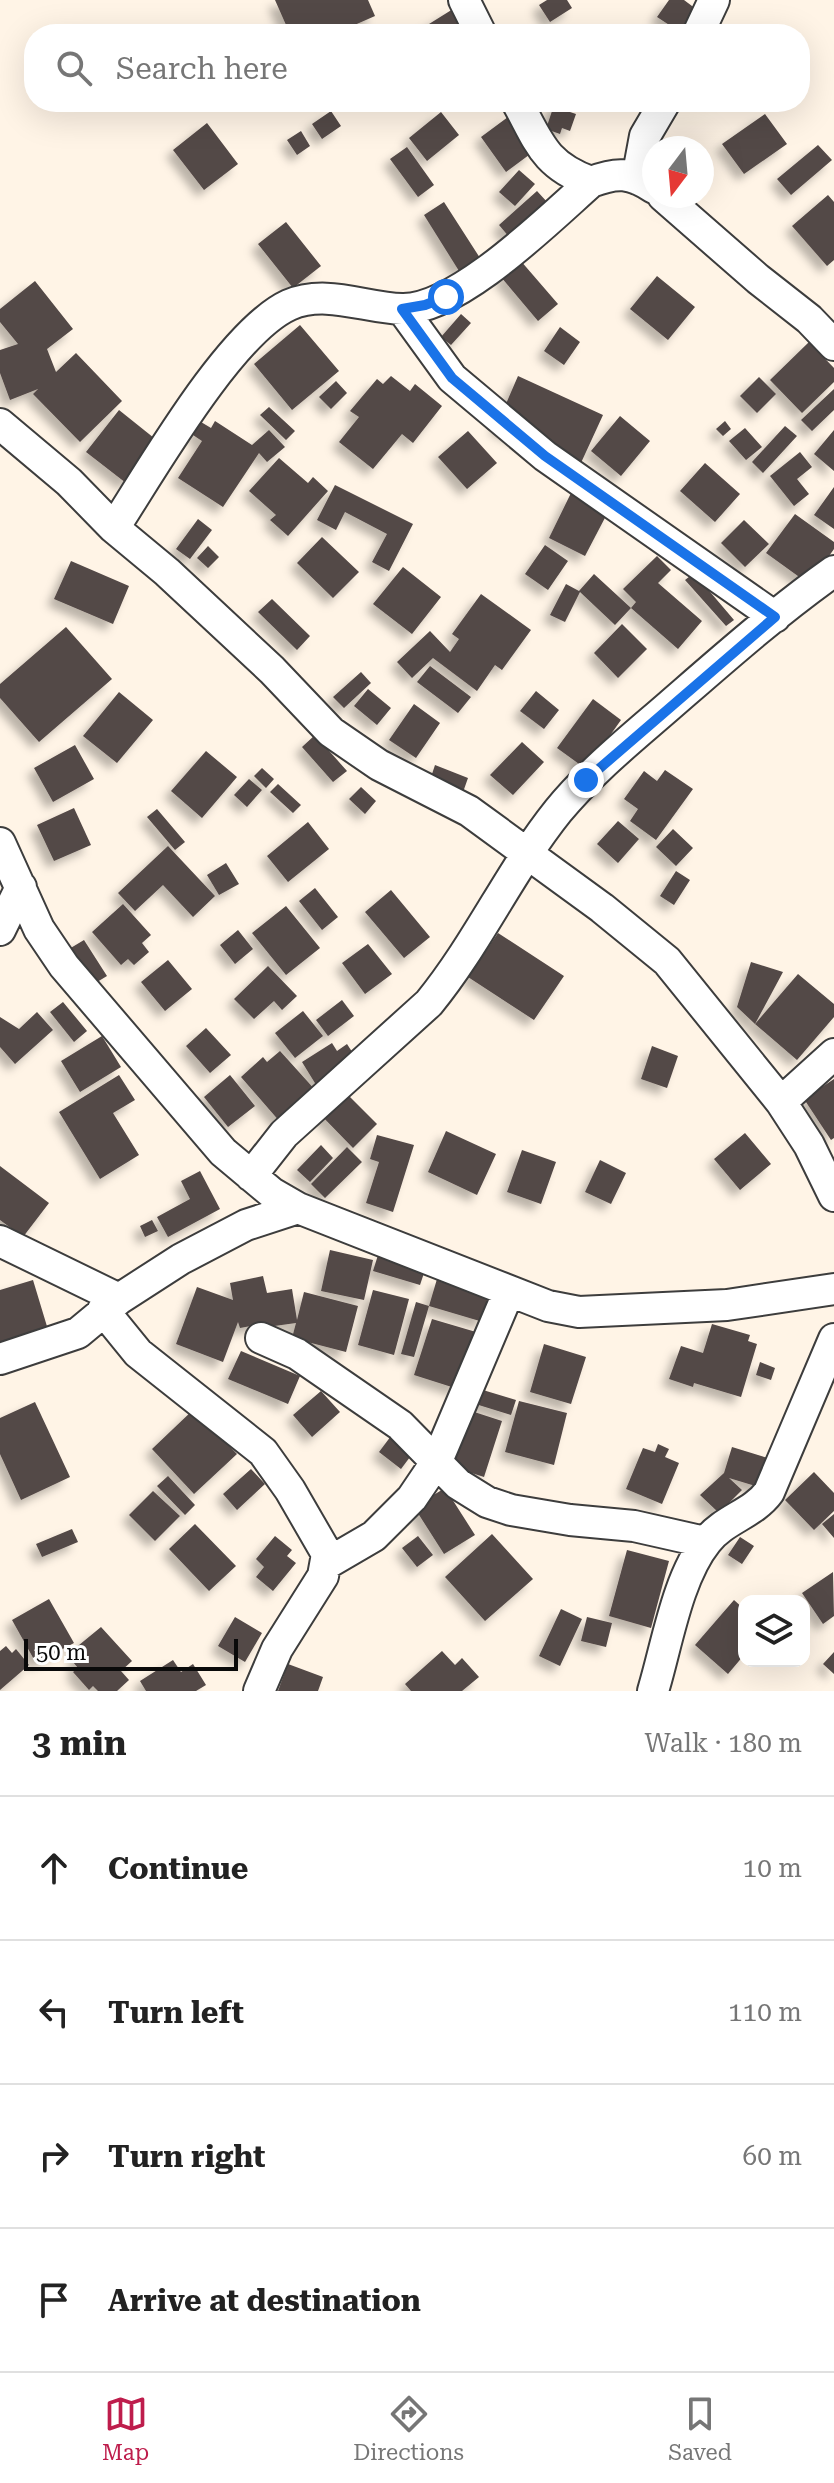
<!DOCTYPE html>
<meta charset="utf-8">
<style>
body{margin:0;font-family:"Roboto Serif",serif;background:#f2f2f2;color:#222}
.controls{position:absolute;right:24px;bottom:24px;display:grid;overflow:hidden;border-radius:16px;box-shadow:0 8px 32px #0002}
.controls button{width:72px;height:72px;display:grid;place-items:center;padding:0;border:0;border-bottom:2px solid #e0e0e0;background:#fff;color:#222;font:40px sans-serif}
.compass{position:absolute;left:642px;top:136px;width:72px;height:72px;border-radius:50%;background:#fff;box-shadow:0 8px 32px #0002;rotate:196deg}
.scale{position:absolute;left:24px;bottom:20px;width:214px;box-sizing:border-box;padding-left:8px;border:4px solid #0a0a0a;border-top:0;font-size:22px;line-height:28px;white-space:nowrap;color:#0a0a0a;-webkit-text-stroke:6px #fff;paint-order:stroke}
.stop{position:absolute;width:24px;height:24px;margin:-18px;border:6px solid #1a73e8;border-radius:50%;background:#fff}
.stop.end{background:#1a73e8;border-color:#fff;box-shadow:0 2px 8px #0008}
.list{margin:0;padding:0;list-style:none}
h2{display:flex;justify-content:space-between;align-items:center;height:104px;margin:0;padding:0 32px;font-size:34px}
h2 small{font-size:26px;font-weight:400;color:#767676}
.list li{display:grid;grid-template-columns:52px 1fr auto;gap:24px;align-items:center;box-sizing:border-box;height:144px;padding:0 32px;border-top:2px solid #e0e0e0}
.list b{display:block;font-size:30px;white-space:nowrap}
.list em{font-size:26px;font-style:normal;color:#767676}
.icon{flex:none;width:44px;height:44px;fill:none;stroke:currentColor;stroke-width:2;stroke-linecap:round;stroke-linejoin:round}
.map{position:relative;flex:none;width:834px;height:1691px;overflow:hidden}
.search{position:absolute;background:#fff;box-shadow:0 8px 32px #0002;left:24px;right:24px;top:24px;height:88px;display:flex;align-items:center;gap:20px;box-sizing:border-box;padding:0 28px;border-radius:32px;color:#767676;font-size:30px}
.sheet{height:680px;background:#fff}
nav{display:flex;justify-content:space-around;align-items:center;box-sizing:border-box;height:112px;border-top:2px solid #e0e0e0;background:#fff;font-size:22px;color:#767676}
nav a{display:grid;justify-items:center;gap:4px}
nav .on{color:#be1d4c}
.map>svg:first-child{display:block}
</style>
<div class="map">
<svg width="834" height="1691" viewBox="0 0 834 1691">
<defs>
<filter id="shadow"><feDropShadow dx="-7" dy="7" stdDeviation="4" flood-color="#0004"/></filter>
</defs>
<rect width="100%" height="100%" fill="#fff4e6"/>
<path fill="#534846" filter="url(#shadow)" d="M275 0H368L375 16 334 34H290Z
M547 0H567L572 8 550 22 539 5Z
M669 0H684L696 9 680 32 657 17Z
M453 9 468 34H413Z
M555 102 569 105 567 111 576 114 570 131 562 128 560 134 546 129Z
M331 111 341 126 322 139 312 124Z
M441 112 459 135 427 161 409 138Z
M765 114 787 144 744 174 722 144Z
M508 117 533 152 506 172 481 137Z
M207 123 238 164 204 190 173 150Z
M301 131 310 146 297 155 287 140Z
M818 145 832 160 791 195 777 179Z
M407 147 434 185 418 197 390 159Z
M519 170 535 184 515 206 499 192Z
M537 191 548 203 510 238 499 225Z
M828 195 834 202V260L827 266 792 226Z
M444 202 480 258 459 271 424 215Z
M286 222 321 266 293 288 258 244Z
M520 260 558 304 538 321 501 277Z
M657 276 695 307 668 340 630 309Z
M35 281 73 329 47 349 56 372 76 353 122 401 80 442 33 394 38 389 10 400 0 373V350L18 344 0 322V309Z
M461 314 471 323 451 345 441 337Z
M300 325 339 371 292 410 254 364Z
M560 327 580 342 564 365 544 351Z
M809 342 834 368V382L802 413 770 380Z
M391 376 410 391 415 384 442 406 413 443 402 434 373 469 339 442 359 417 350 411 377 379 383 384Z
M518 376 603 415 580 465 496 427Z
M759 377 776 394 757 413 740 396Z
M336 381 347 393 331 409 319 397Z
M834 389V410L812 431 801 420Z
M269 407 295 431 286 440 260 415Z
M119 410 159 442 126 483 86 452Z
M620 416 650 441 621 476 591 451Z
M215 421 252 445 269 430 285 447 267 462 259 453 223 507 178 478 202 441 193 435 201 422 211 428Z
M725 421 731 429 723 436 716 429Z
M785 426 797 436 763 473 752 462Z
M745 428 762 447 746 460 729 441Z
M834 430V471L814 454Z
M468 431 497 463 467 489 438 457Z
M800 452 812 467 797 479 809 494 794 506 770 476Z
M279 458 308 483 313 477 328 491 288 536 270 520 276 515 249 491Z
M705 463 740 494 715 522 680 491Z
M335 485 413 524 389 571 372 562 387 534 345 512 336 530 317 520Z
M834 487V529L814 515Z
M571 493 608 512 585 556 549 538Z
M795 514 834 542V549L809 584 766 553Z
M198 519 212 530 190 559 176 549Z
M744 520 769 544 745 567 721 543Z
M322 537 359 572 333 598 297 563Z
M545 545 568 561 548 590 525 574Z
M208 546 219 557 208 568 197 558Z
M657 556 671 570 658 583 702 621 678 649 631 608 636 602 623 589Z
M71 561 129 586 113 624 54 599Z
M403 567 441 597 412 634 373 604Z
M694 573 734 620 726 626 685 580Z
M594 574 631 608 615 625 580 592 565 622 550 615 566 584 579 591Z
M481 594 531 630 502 670 495 665 477 691 433 658 412 678 397 662 430 631 450 652 459 639 452 634Z
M272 599 310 636 297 650 258 612Z
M622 624 647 649 618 678 594 653Z
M66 627 112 679 39 742 0 698V684Z
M430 666 471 697 458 713 417 682Z
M361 672 371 683 344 708 333 697Z
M368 689 391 708 377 725 354 706Z
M536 691 559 710 544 729 520 711Z
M119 692 153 720 117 763 83 736Z
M593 699 621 720 586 769 557 748Z
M414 704 440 723 416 758 389 740Z
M315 735 347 771 333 782 302 747Z
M522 742 544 762 513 795 490 775Z
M75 745 94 779 53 802 34 768Z
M206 751 237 777 202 818 171 791Z
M435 765 468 778 462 795 429 783Z
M262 768 274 779 266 788 254 776Z
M665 770 693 789 656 840 630 821 638 809 624 799 644 771 657 781Z
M249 779 262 790 247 807 234 795Z
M278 784 301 805 293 813 270 792Z
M361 787 376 801 365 814 349 799Z
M74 808 91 845 54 861 37 825Z
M157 809 185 842 175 850 147 817Z
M618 821 639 839 618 863 597 844Z
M308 822 329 849 288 882 267 856Z
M673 829 693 848 676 866 656 847Z
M168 846 215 896 193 917 163 885 135 911 118 893Z
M226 863 239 884 219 895 207 875Z
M676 871 690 880 674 905 660 896Z
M315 888 338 917 322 930 299 901Z
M391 890 430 937 404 958 365 912Z
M123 904 151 935 142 943 149 952 134 965 128 959 121 965 92 932Z
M286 906 320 948 286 975 252 933Z
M238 930 253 949 235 964 220 945Z
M498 933 564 976 534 1020 468 977Z
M84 940 107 976 87 988 64 952Z
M368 944 392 974 365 994 342 963Z
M168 960 192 989 165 1011 141 982Z
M751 962 783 972 755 1024 737 1007Z
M268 966 297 996 282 1010 274 1001 254 1019 234 999Z
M798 974 834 1004V1017L797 1060 755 1024Z
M342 1000 354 1016 328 1036 316 1020Z
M63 1002 87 1031 74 1042 50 1012Z
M303 1011 323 1036 295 1058 275 1033Z
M37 1012 53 1030 15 1064 0 1047V1017L19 1029Z
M206 1028 231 1055 210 1073 186 1046Z
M102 1036 121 1067 80 1092 61 1061Z
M332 1043 337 1051 347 1044 358 1061 318 1088 302 1062Z
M652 1046 678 1056 667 1088 641 1079Z
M280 1051 317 1092 281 1123 241 1077 263 1057 267 1062Z
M119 1075 135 1100 113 1113 139 1155 100 1179 59 1112Z
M230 1075 255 1106 228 1127 204 1097Z
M834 1079V1138L831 1140 804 1099Z
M341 1088 377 1124 353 1148 317 1111Z
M446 1131 496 1154 477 1195 428 1172Z
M745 1133 771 1164 740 1190 714 1159Z
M377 1135 414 1145 393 1212 366 1203 379 1162 370 1159Z
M321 1145 333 1158 310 1182 297 1170Z
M347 1147 362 1162 325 1198 311 1184Z
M522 1150 556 1162 541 1204 507 1192Z
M600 1160 626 1173 611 1204 585 1192Z
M0 1166 49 1203 23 1237 0 1220Z
M200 1171 220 1209 168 1237 157 1217 190 1199 181 1181Z
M152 1220 158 1231 145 1237 140 1226Z
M330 1250 373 1260 364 1300 321 1291Z
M378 1255 425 1270 420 1285 373 1271Z
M263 1276 267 1293 292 1289 297 1320 304 1292 358 1306 346 1352 292 1338 296 1323 267 1327V1323L240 1328 238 1322 223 1362 176 1344 197 1287 233 1300 230 1283Z
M437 1279 491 1296 483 1322 429 1306Z
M33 1280 49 1333 0 1347V1290Z
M373 1290 409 1299 394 1355 358 1345Z
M416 1302 429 1306 414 1357 401 1354Z
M432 1319 476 1332 458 1389 414 1375Z
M712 1324 750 1335 748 1341 757 1344 741 1397 694 1383 693 1387 669 1379 681 1346 703 1353Z
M544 1344 586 1357 571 1404 530 1392Z
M241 1351 300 1376 288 1404 228 1379Z
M760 1362 775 1368 771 1380 756 1375Z
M473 1387 516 1400 511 1415 469 1402Z
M321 1391 340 1412 312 1437 293 1415Z
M519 1401 567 1413 554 1465 505 1452Z
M35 1402 70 1477 21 1500 0 1454V1418Z
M462 1408 502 1421 484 1477 444 1464Z
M194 1409 237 1454 194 1494 152 1449Z
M391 1436 413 1453 401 1469 379 1452Z
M658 1444 669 1449 665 1457 679 1463 662 1504 626 1489 643 1448 655 1452Z
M732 1447 771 1459 762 1488 729 1478 742 1490 719 1513 700 1495 724 1473Z
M251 1469 265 1484 237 1510 223 1494Z
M814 1472 834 1493V1511L814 1530 785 1500Z
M168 1476 195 1505 185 1515 157 1486Z
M445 1488 475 1535 444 1554 414 1507Z
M153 1491 180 1516 155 1541 129 1515Z
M834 1514V1538L822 1524Z
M195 1524 236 1566 209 1591 169 1549Z
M72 1529 78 1542 42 1557 36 1544Z
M492 1534 533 1579 485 1621 445 1577Z
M275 1536 292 1550 287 1556 296 1563 273 1591 256 1577 264 1567 256 1559Z
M418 1536 433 1555 417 1567 402 1548Z
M740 1537 754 1546 742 1564 728 1555Z
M627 1550 669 1561 651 1628 609 1616Z
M833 1572 834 1616 823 1624 802 1593Z
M49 1599 74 1643 36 1663 12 1620Z
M734 1600 744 1609V1655L728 1674 695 1645Z
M561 1609 582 1619 560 1666 539 1656Z
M235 1617 262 1633 245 1662 218 1646Z
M587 1617 612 1623 606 1647 581 1641Z
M101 1627 132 1661 121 1671 129 1680 117 1691H98L93 1686 89 1690 73 1672 78 1668 73 1662 79 1656 73 1650Z
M6 1646 12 1653 16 1649 29 1665 0 1690V1651Z
M442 1651 455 1665 462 1658 479 1677 462 1691H411L405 1684Z
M834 1652V1674L823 1664Z
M173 1660 181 1672 193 1664 206 1685 196 1691H146L140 1681Z
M288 1664 323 1677 318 1691H278Z"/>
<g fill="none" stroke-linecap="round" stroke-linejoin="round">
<defs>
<path id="street" d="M464 0 481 34
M698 34 714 0
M517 102C539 142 544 165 591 182
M637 179 645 136 665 102
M663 196 758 279 809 319 834 345
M402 309 452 378 545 456 775 617
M0 424 69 482 114 528 167 572 272 670 331 732 379 765 469 811 602 908 667 961 781 1102 809 1145 834 1196
M114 528C151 471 230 332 289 305 326 289 365 308 402 309 458 310 549 219 591 182 617 172 630 172 654 188
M0 843 39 929 64 966 223 1152 272 1193 298 1208 548 1306 579 1312 727 1305 834 1289
M0 930 21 887
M781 1102 834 1054
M251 1176 284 1134 429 1003C478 943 510 871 558 811 590 772 631 739 669 706 722 660 776 612 834 571
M0 1241 119 1299
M103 1310 138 1353 263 1452 290 1490 327 1554 323 1576 277 1649 259 1691
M261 1338 297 1354 400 1425 458 1484 487 1502 511 1510 570 1520 634 1526 705 1542
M0 1359 78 1333 119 1299 181 1259 246 1225 298 1208
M326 1564 374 1536 412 1498 437 1461 509 1291
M653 1691C667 1645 677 1578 707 1541 724 1519 753 1514 769 1492L834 1339"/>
</defs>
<use href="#street" stroke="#3d3d3d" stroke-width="34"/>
<use href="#street" stroke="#fff" stroke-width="30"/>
</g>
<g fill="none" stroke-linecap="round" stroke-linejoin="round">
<path stroke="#1a73e8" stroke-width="10" d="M446 297 425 305 402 309 452 378 545 456 775 617 586 780"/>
</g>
</svg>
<div class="controls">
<button><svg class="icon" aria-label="layers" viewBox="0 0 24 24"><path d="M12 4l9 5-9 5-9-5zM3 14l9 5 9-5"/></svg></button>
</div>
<svg class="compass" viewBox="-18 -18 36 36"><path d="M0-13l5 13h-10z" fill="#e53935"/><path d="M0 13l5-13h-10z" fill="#767676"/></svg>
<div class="scale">50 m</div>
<div class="stop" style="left:446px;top:297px"></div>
<div class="stop end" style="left:586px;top:780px"></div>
<div class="search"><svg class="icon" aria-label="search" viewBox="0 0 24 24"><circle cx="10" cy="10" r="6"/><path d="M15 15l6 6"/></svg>Search here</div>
</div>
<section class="sheet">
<h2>3 min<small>Walk · 180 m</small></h2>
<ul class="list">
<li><svg class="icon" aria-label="ahead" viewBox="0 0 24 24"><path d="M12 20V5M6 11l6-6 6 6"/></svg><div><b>Continue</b></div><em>10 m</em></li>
<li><svg class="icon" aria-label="left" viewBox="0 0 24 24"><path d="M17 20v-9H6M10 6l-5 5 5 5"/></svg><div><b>Turn left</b></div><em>110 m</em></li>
<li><svg class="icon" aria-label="right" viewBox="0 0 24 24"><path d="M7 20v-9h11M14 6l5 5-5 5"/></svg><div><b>Turn right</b></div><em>60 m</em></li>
<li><svg class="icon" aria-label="arrive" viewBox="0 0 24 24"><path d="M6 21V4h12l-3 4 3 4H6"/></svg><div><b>Arrive at destination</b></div></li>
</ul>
</section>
<nav>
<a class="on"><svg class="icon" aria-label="map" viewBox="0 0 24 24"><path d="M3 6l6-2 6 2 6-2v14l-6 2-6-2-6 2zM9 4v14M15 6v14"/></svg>Map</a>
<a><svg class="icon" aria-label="directions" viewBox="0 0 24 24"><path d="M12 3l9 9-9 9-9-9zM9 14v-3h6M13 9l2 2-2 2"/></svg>Directions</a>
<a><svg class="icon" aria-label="saved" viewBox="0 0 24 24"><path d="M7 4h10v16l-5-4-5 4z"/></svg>Saved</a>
</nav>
